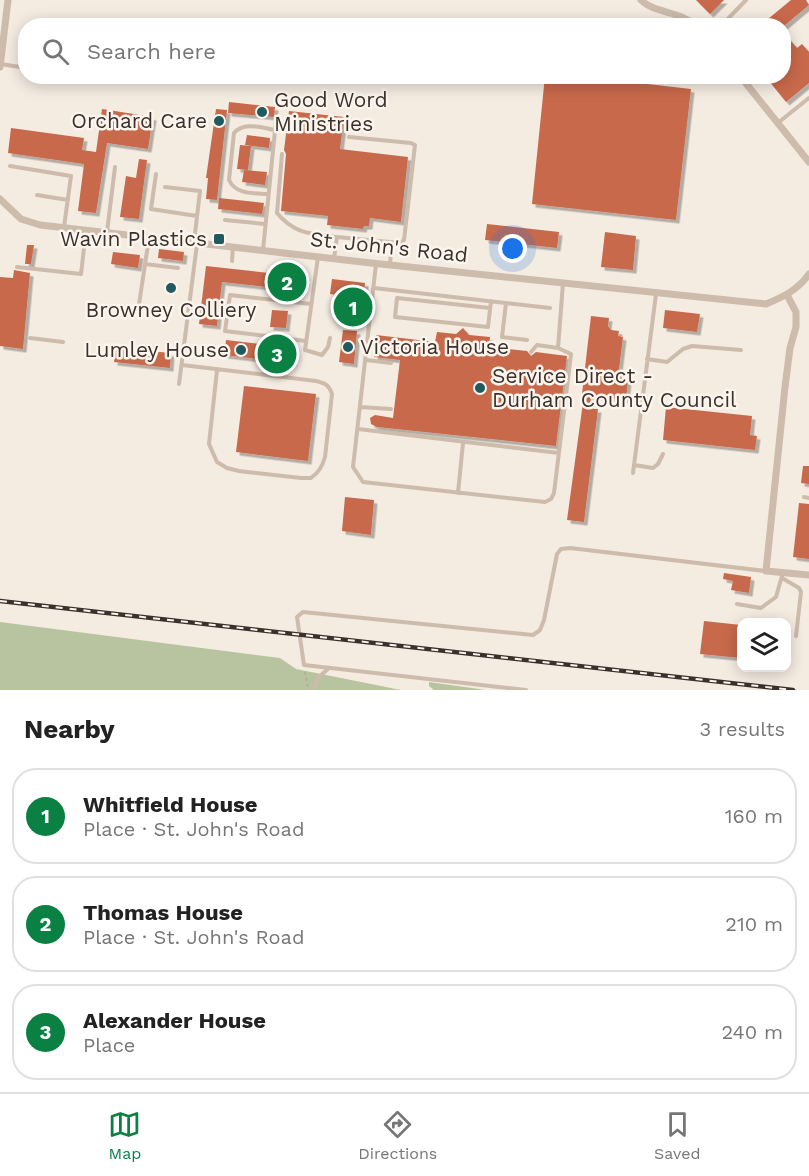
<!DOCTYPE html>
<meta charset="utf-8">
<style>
body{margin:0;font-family:"Work Sans",sans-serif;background:#f2f2f2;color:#222}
.controls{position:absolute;right:18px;bottom:18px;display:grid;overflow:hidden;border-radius:12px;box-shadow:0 3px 15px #0003}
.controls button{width:54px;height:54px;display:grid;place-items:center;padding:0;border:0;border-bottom:2px solid #e0e0e0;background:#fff;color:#222;font:30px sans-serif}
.you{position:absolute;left:513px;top:249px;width:21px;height:21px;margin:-15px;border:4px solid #fff;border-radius:50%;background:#1a73e8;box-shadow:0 0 0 9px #1a73e833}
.badge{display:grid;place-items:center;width:39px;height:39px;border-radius:50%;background:#0b8043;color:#fff;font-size:20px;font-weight:700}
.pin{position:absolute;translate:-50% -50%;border:3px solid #fff;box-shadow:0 2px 6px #0006}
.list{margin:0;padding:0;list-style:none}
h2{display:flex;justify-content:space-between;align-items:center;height:78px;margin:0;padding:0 24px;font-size:26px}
h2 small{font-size:20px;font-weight:400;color:#767676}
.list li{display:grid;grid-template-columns:39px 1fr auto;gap:18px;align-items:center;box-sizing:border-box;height:96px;margin:0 12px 12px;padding:0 12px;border:2px solid #e0e0e0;border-radius:24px}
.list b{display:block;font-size:22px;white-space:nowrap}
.list p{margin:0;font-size:20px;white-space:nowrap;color:#767676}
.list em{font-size:20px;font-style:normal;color:#767676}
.icon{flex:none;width:33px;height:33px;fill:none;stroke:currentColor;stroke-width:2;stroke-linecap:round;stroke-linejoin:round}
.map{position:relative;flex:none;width:809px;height:690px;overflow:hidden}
.search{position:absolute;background:#fff;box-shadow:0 3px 15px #0003;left:18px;right:18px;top:18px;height:66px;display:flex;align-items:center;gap:15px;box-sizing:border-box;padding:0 21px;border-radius:24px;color:#767676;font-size:22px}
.sheet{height:402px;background:#fff}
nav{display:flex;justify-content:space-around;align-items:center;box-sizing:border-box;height:84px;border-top:2px solid #e0e0e0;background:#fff;font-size:16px;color:#767676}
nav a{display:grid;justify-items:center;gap:3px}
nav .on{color:#0b8043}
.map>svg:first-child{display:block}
</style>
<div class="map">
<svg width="809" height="690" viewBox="0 0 809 690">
<defs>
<filter id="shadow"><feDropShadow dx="3.5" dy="3.5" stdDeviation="0" flood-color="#0004"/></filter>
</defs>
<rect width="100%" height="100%" fill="#f4ebe1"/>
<path fill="#b8c4a0" d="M0 622 280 658 296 669 401 690H0Z
M429 682 479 689 484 690H434L429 686Z"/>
<path fill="#c8694b" filter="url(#shadow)" d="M696 0H724L710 14Z
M791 0H806L809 5 784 26H773L768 19Z
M783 32 797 48 802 44 809 52V83L786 102 765 76H783Z
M545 76H578L691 89 676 220 532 204Z
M229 102 275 107 274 117 228 113Z
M102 109 153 117 148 149 107 143 96 213 78 211 84 164 8 153 11 128 84 138 82 150 96 152Z
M216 109 227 110 217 200 206 199 208 178H206Z
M289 111 344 117 340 149 408 157 401 222 370 218 369 226H364L363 229 327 225 328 216 281 211 286 154 284 150Z
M247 135 270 138 269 148 245 145Z
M240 145 251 146 248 170 237 169Z
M139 159 147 160 139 219 120 217 126 176 136 178Z
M244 170 267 172 265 185 242 182Z
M219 198 264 203 262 214 218 209Z
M487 224 559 232 557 248 485 240Z
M605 232 636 236 633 270 601 267Z
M27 245H34L31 264H25Z
M159 249 184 252 183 261 158 258Z
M113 252 140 255 138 268 111 264Z
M206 266 304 277 302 291 222 282 217 326 199 324Z
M14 270 30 273 23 349 0 346V277L13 278Z
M332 279 365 283 361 320 342 317 345 296 330 294Z
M272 310 288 311 286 328 270 327Z
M665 310 700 314 697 332 663 328Z
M591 316 609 318 608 326 611 330 619 331 618 336 623 337 618 377 628 379 626 400 591 396 590 409H598L584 522 567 520 584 395 582 394Z
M463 328 469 335 490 337 489 347 527 351 531 356 536 352 567 356 556 446 377 427 371 424 370 418 375 415 393 418 400 360 374 357 376 335 435 342 437 332 456 334Z
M343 330 357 331 354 364 339 362Z
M226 340 294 348 293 363 224 355Z
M116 348 171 353 170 368 114 362Z
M244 386 316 394 308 461 236 452Z
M666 407 752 416 750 435 757 436 755 450 663 440Z
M803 466H809V484L801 483Z
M345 497 374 500 371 535 342 531Z
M799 503 809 504V559L793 557Z
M724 573 751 577 749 593 731 590 733 581 723 579Z
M704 621 741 625V658L700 654Z"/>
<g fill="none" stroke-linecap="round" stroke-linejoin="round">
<path stroke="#b9a596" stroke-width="1.5" stroke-dasharray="3 3" stroke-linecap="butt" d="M305 672 308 688"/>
<path stroke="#cdbbac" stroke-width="4" d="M721 26 746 0
M1 64 26 68
M779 122 809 98
M282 154 277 213C294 234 312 234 337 237L334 258
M10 166 71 176 64 227
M156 174 151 209 197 216
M165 187 200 191 194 242
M268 194C254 193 236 195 229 180L234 133C244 121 262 128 275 130
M37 195 68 200
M225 220 265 224
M107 232 115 167
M337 237 400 243 404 240 415 145 411 143 349 137
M263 250 276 121
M318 257 305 350 322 355 328 347 330 338
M232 261 233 247
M145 264 178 268
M376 264 353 467 363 482 545 502 551 499 554 493 571 354 558 348
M390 264 392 242
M17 267 81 274 86 231
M374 288 550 308
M506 303 502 337 527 340
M490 308 397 298 395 317 488 327 491 301
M138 311 149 238
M30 338 63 342
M306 341 225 331 230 295 311 304
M531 352 537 345 558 348 563 283
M647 359 667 362 683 349 692 346 741 350
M366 360 391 363
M182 365 316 381C325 383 329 385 332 394L325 457C322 467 319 472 311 478H301L239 471 227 468 217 462 209 444 217 370
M179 384 197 244
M360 407 391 409
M358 429 559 453
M634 465 653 468 658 464 663 454
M633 473 656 294
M458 493 463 443
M804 497 809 498
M782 578 799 588 801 592 796 636
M737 604 761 608 776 597 782 576
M313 690 319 677 329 668
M526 690 304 665 297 617 303 612 533 635 540 630 544 620 557 554 561 549 570 548 765 571"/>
<path stroke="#cdbbac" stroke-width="7" d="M641 0C655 14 679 10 696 26
M0 67 8 0
M740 76 809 162
M0 199 21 219 40 225 371 263 766 304C783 297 798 290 809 274
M787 295 796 312V327L790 348 785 387 766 571 809 575"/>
<defs>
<path id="rail" d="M0 601 793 690"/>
</defs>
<use href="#rail" stroke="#3b302b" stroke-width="4.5"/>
<use href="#rail" stroke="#fbf5ee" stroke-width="2" stroke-dasharray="7" stroke-linecap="butt"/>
</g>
<g fill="#1f5a5e" stroke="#fbf5ee" stroke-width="2">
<circle cx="262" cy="112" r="6"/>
<circle cx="219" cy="121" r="6"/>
<rect x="213" y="233" width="12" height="12" rx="3"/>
<circle cx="171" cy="288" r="6"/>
<circle cx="348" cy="347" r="6"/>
<circle cx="241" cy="350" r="6"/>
<circle cx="480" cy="388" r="6"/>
</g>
<g text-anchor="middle" stroke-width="5" stroke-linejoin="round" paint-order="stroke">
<g font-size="21" fill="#3b302b" stroke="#fbf5ee" text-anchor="start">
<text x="274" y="107">Good Word<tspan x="274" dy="24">Ministries</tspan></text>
<text x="207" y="128" text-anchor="end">Orchard Care</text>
<text x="207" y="246" text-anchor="end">Wavin Plastics</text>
<text x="171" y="317" text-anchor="middle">Browney Colliery</text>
<text x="360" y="354">Victoria House</text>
<text x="229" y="357" text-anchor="end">Lumley House</text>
<text x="492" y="383">Service Direct -<tspan x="492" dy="24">Durham County Council</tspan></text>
</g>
<g font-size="21" fill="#3b302b" stroke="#fbf5ee">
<text transform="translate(389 247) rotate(6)" y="7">St. John's Road</text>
</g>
</g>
</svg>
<div class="controls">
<button><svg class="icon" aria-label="layers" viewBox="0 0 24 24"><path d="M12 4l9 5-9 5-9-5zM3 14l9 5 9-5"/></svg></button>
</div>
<div class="you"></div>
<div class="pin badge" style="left:353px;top:307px">1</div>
<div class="pin badge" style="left:287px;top:282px">2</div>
<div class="pin badge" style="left:277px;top:354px">3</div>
<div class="search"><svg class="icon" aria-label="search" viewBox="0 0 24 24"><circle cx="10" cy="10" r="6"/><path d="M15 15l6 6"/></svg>Search here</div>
</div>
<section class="sheet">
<h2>Nearby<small>3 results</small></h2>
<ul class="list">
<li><span class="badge">1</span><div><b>Whitfield House</b><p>Place · St. John's Road</p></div><em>160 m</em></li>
<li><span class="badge">2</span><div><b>Thomas House</b><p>Place · St. John's Road</p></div><em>210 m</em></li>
<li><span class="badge">3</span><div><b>Alexander House</b><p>Place</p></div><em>240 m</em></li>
</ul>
</section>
<nav>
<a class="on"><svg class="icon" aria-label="map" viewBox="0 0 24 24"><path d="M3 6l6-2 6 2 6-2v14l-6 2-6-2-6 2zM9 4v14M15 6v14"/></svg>Map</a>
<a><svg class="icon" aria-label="directions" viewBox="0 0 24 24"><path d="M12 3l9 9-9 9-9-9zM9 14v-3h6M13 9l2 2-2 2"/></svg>Directions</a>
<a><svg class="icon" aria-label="saved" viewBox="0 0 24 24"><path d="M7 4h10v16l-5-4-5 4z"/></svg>Saved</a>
</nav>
